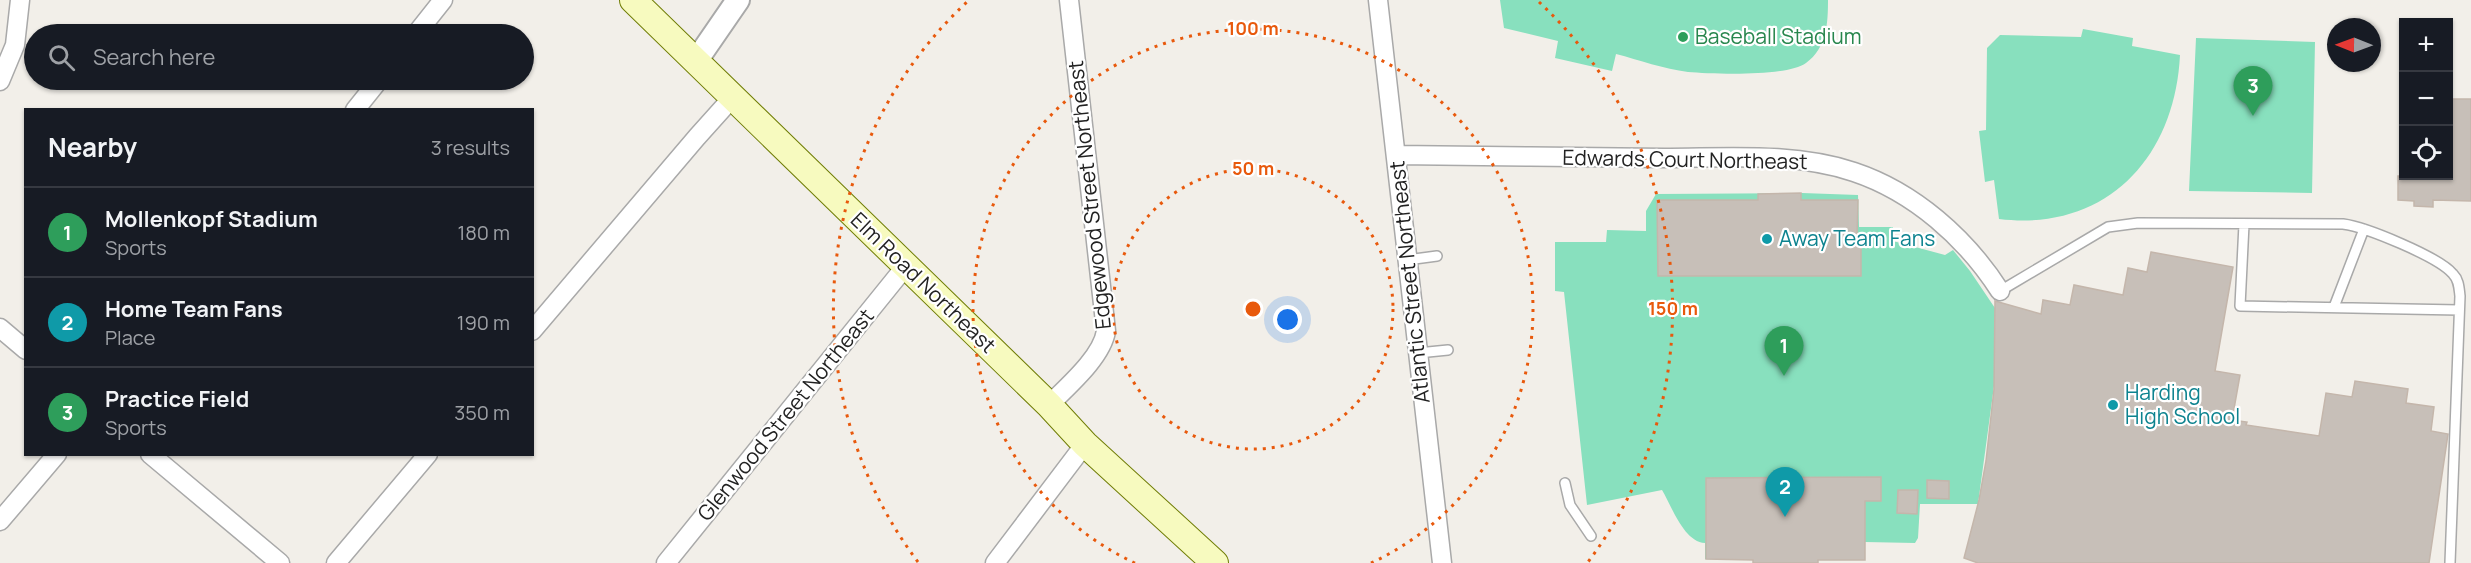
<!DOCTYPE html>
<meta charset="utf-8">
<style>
body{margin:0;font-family:Manrope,sans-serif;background:#242831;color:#f1f3f6}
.controls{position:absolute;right:18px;top:18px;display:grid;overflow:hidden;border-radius:0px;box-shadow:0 2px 4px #0004}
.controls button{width:54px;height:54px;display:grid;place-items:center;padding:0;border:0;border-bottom:2px solid #363941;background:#171b24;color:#f1f3f6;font:30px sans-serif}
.compass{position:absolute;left:2327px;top:18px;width:54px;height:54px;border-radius:50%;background:#171b24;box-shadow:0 2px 4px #0004;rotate:271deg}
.you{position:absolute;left:1288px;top:320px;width:21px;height:21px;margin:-15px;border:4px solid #fff;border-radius:50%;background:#1a73e8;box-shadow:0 0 0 9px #1a73e833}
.badge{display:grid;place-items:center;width:39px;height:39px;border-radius:50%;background:#d40000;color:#fff;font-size:20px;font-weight:700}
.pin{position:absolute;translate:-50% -50px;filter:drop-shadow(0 2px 3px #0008)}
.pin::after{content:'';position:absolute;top:32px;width:21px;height:18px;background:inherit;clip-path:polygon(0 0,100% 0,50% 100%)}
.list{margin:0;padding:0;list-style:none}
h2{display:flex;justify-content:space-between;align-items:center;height:78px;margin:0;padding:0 24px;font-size:26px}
h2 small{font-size:20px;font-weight:400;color:#9ea1a6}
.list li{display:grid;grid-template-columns:39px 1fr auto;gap:18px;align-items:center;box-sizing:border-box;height:90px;padding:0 24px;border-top:2px solid #363941}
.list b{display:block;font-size:22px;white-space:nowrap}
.list p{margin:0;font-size:20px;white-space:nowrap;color:#9ea1a6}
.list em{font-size:20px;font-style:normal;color:#9ea1a6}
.icon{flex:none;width:33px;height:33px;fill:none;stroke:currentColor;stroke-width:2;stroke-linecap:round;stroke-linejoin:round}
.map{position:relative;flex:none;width:2471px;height:563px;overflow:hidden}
.search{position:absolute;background:#171b24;box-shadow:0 2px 4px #0004;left:24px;top:24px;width:510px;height:66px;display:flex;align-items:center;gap:15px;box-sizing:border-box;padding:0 21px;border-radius:33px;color:#9ea1a6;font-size:22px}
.panel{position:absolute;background:#171b24;box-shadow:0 2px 4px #0004;left:24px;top:108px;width:510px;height:348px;border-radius:0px}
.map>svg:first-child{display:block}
</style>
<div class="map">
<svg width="2471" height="563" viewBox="0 0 2471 563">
<rect width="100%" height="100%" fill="#f2efe9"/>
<path fill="#88e0be" d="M1500 0H1828C1828 23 1827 48 1806 63 1787 77 1713 74 1688 72 1664 69 1639 60 1616 54L1612 71 1555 58 1558 41 1504 28Z
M2083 29 2133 38 2132 46 2180 55C2175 158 2106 232 1999 219L1994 180 1985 182 1979 131 1986 130 1987 48 2000 35 2081 37Z
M2196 38 2315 42 2312 193 2189 191Z
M1802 193 1858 195 1859 227H1893V241L1945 255 1953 250 1970 271 1999 314 1997 364 1978 504H1920L1918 538 1915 543 1865 542V560H1818L1817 563H1753V560L1705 559V543C1684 542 1672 507 1662 490L1587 505 1564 292 1555 291V242H1606L1607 230 1646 231V211L1656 194Z"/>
<path fill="#c7bfb8" stroke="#c4b6ab" stroke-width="1.5" d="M2448 99H2471V201L2433 200V207L2414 206V201L2398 200V176H2448Z
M1801 193V200H1858L1857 237H1861V276H1658L1657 200H1758V194Z
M2151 252 2233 267 2215 371 2240 375 2232 420 2247 422 2246 425 2319 436 2326 393 2352 397 2355 381 2408 389 2406 403 2434 407 2431 431 2448 434 2429 563H1978L1964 558 1979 500 1986 461 1994 389 1995 301 2041 314 2043 300 2070 305 2074 285 2123 295 2128 268 2147 272Z
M1881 477V501H1865V560H1818V563H1753V560L1706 559V478Z
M1927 480 1949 481V499L1927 498Z
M1898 490H1918L1917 514 1897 513Z"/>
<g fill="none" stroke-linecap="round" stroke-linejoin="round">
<defs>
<path id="service" d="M2244 224 2240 306 2459 310
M1407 260 1437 256
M2000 291 2108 227 2138 223 2343 224C2366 227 2439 257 2453 274 2459 280 2459 288 2460 296L2450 563
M2334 307 2364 229
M1418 353 1448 350
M1565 483 1570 505 1591 536"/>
<path id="minor" d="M1378 0 1442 563
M416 34 443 0
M0 81 15 45 20 0
M355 110 379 80
M1396 155C1485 156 1575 157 1664 158 1727 158 1794 152 1854 172 1914 192 1966 238 2000 291
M0 328 26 350
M532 331 697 137 732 98
M1049 405C1068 386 1102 357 1106 331L1069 0
M150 454 280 563
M0 521 57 454
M336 563 428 454
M666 563 905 267
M995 563 1085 444"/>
<path id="tertiary" d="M696 61 738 0"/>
<path id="secondary" d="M633 0 1049 405 1085 444 1215 563"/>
</defs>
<use href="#service" stroke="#a9a9a9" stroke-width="12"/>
<use href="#minor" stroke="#a9a9a9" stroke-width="21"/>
<use href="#tertiary" stroke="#a9a9a9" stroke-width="26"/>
<use href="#secondary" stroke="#707d05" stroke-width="28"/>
<use href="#service" stroke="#fff" stroke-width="9"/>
<use href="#minor" stroke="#fff" stroke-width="18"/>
<use href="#tertiary" stroke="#fff" stroke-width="22"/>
<use href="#secondary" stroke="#f7fabf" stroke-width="26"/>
</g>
<g fill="none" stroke="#e8590c" stroke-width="3" stroke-dasharray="3 6">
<circle cx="1253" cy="309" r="140"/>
<path d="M1135 563A280 280 0 1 1 1371 563"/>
<path d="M918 562A420 420 0 0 1 967 2M1539 2A420 420 0 0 1 1588 562"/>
</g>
<circle fill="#2e9e5b" stroke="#fff" stroke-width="2" cx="1683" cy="37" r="6"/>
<g fill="#0f9aa8" stroke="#fff" stroke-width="2">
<circle cx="1767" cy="239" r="6"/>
<circle cx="2113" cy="405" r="6"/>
</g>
<g text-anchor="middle" stroke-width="4.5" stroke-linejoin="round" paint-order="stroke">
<g font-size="21" fill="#27864d" stroke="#fff" text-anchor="start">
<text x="1695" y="44">Baseball Stadium</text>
</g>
<g font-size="21" fill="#222" stroke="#fff">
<text transform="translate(1685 160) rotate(1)" y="7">Edwards Court Northeast</text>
<text transform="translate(1090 195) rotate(-96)" y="7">Edgewood Street Northeast</text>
<text transform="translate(1410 282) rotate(-96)" y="7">Atlantic Street Northeast</text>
<text transform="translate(923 283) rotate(44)" y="7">Elm Road Northeast</text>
<text transform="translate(786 415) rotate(-51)" y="7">Glenwood Street Northeast</text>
</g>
<g font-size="21" fill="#0d838f" stroke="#fff" text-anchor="start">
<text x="1779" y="246">Away Team Fans</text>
<text x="2125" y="400">Harding<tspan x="2125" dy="24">High School</tspan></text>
</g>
</g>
<circle cx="1253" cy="309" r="9" fill="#e8590c" stroke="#fff" stroke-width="3"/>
<g font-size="18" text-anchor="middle" font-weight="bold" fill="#e8590c" stroke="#fff" stroke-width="4.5" stroke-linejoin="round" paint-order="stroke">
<text x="1253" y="35">100 m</text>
<text x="1253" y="175">50 m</text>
<text x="1673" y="315">150 m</text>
</g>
</svg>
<div class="controls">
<button>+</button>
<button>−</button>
<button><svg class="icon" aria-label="locate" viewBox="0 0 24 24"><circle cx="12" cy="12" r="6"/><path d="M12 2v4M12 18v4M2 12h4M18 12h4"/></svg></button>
</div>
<svg class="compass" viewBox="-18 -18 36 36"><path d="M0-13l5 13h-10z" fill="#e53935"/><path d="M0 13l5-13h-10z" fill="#9ea1a6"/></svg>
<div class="you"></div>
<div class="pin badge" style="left:1784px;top:376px;background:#2e9e5b">1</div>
<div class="pin badge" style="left:1785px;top:517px;background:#0f9aa8">2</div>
<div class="pin badge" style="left:2253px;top:116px;background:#2e9e5b">3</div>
<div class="search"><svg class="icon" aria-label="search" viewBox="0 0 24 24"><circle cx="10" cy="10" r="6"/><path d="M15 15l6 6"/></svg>Search here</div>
<section class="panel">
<h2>Nearby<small>3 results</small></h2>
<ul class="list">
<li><span class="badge" style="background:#2e9e5b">1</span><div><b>Mollenkopf Stadium</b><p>Sports</p></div><em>180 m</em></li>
<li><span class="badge" style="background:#0f9aa8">2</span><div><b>Home Team Fans</b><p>Place</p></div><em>190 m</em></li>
<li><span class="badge" style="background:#2e9e5b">3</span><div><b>Practice Field</b><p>Sports</p></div><em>350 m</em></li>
</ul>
</section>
</div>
